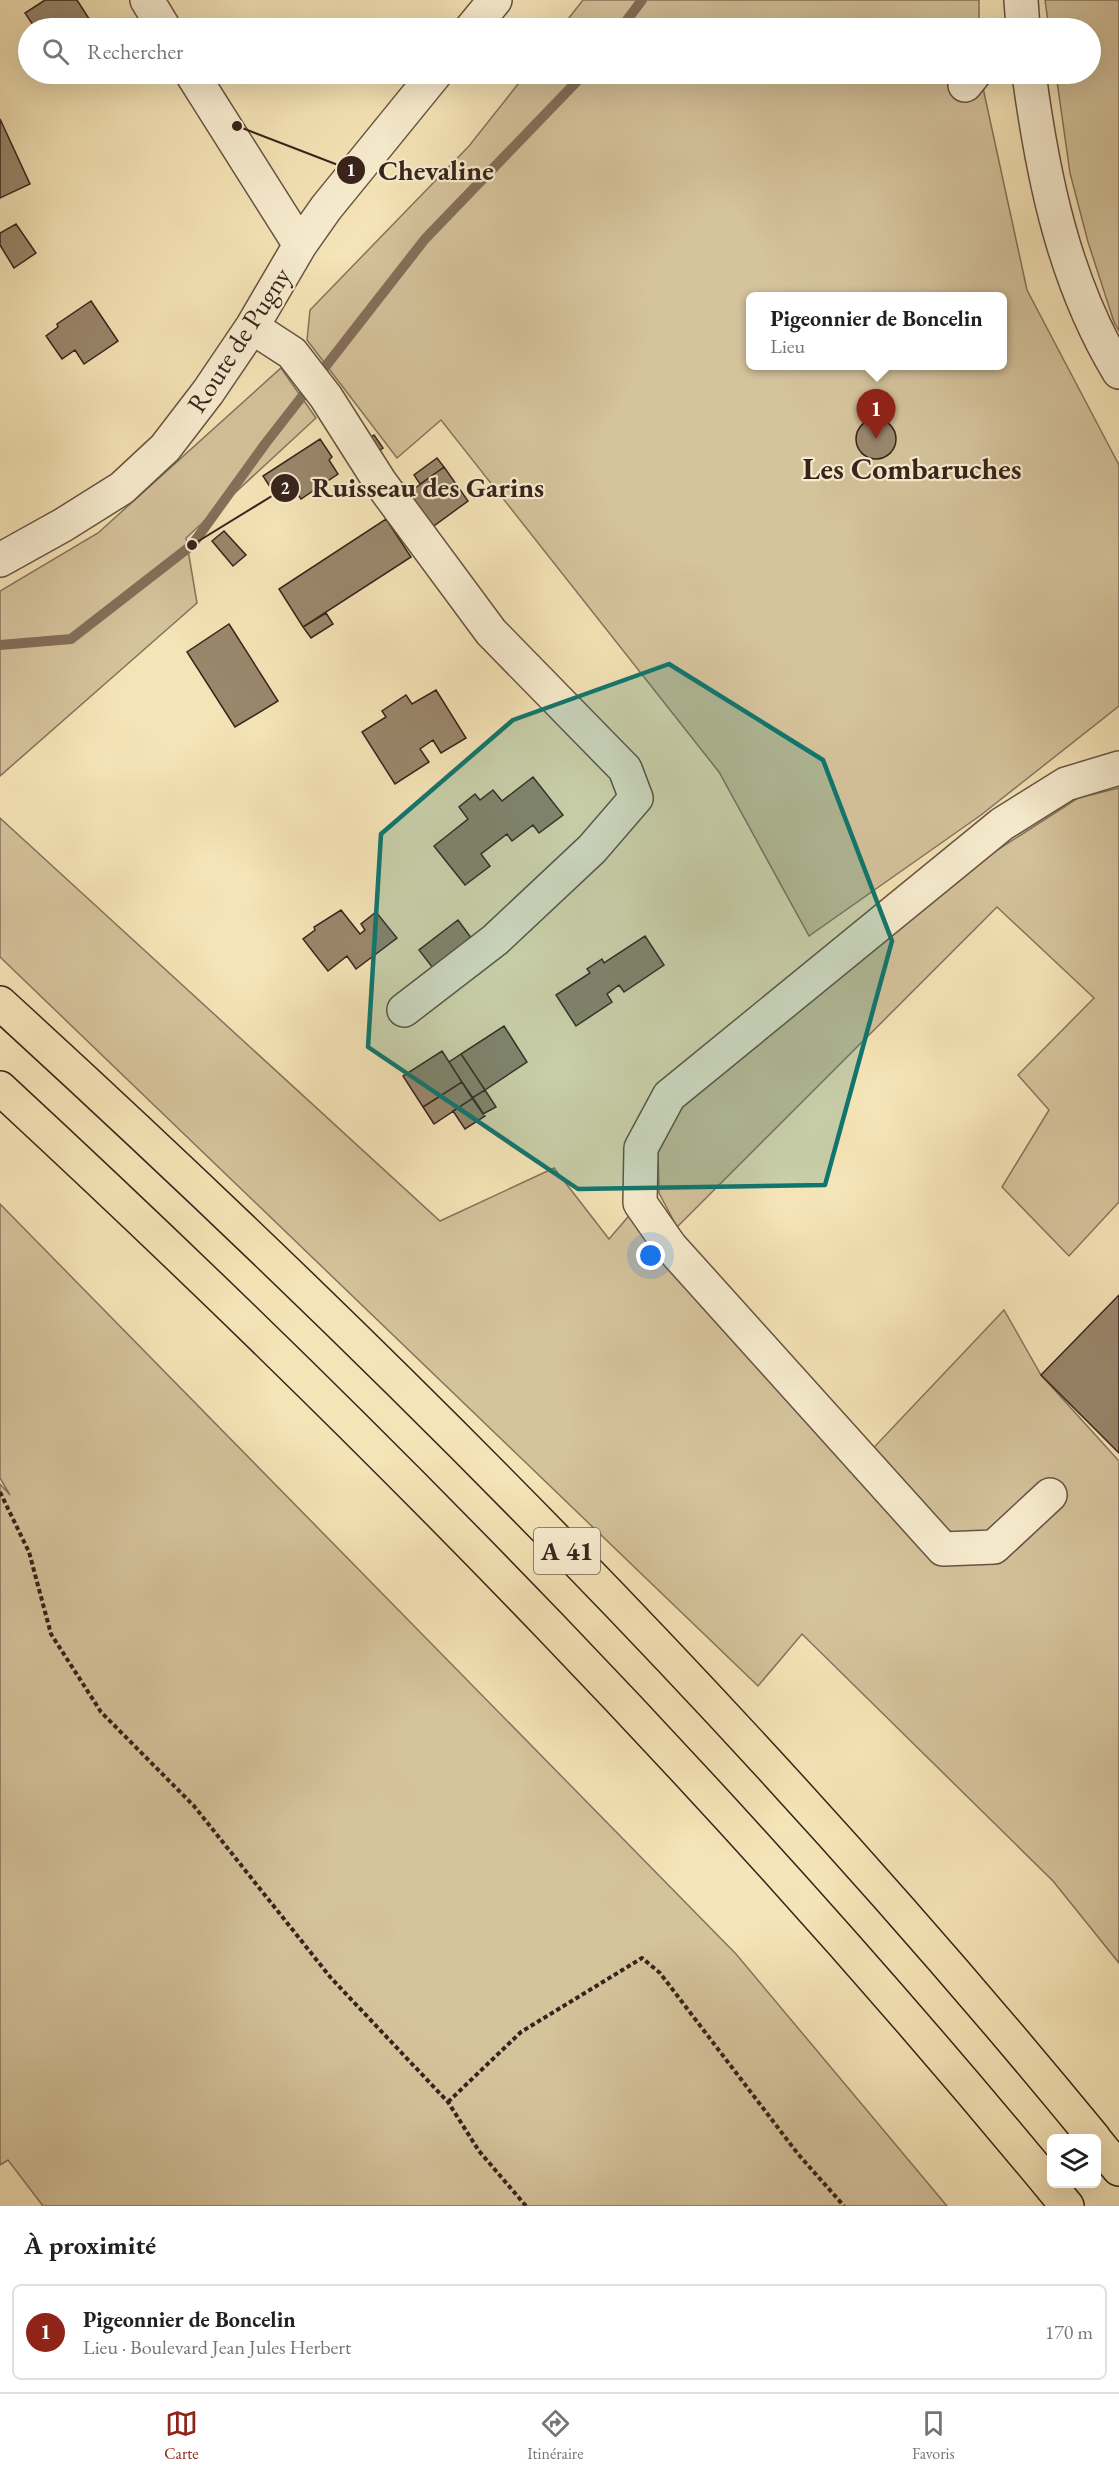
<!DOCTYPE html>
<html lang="fr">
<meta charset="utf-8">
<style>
body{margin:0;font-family:"EB Garamond",serif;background:#f2f2f2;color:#202124}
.controls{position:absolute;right:18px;bottom:18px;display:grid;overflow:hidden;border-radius:9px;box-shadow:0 6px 24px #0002}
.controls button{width:54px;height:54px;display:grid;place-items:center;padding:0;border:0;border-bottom:2px solid #e0e0e0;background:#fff;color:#202124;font:30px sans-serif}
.you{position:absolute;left:651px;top:1256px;width:21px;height:21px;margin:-15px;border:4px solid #fff;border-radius:50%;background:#1a73e8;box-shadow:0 0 0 9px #1a73e833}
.badge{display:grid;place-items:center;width:39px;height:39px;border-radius:50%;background:#8f2418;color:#fff;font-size:20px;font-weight:700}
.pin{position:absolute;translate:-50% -50px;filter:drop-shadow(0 2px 3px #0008)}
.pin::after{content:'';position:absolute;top:32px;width:21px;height:18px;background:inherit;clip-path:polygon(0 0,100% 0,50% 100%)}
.popup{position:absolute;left:746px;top:292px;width:261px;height:78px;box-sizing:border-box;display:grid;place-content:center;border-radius:9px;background:#fff;filter:drop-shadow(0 2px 4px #0005);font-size:20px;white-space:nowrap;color:#757577}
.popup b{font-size:22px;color:#202124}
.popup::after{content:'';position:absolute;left:50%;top:100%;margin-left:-12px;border:12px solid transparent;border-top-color:#fff}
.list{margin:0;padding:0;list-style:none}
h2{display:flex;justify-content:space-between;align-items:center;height:78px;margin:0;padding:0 24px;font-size:26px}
h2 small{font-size:20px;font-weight:400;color:#757577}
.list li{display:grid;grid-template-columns:39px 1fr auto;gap:18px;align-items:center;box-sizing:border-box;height:96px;margin:0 12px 12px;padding:0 12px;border:2px solid #e0e0e0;border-radius:9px}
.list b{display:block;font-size:22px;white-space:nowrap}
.list p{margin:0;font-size:20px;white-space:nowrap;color:#757577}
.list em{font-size:20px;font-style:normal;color:#757577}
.icon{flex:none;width:33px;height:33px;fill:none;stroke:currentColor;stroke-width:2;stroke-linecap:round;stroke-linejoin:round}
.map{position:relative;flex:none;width:1119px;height:2206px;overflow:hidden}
.search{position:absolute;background:#fff;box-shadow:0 6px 24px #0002;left:18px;right:18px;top:18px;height:66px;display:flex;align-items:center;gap:15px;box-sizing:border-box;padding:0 21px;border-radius:33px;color:#757577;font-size:22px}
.sheet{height:186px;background:#fff}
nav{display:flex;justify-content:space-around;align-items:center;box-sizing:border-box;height:84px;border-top:2px solid #e0e0e0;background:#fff;font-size:16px;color:#757577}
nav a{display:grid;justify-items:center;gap:3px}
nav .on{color:#8f2418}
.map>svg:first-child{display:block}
</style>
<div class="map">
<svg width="1119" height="2206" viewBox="0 0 1119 2206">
<rect width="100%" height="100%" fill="#f5e4b7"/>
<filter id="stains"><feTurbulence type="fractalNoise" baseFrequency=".00333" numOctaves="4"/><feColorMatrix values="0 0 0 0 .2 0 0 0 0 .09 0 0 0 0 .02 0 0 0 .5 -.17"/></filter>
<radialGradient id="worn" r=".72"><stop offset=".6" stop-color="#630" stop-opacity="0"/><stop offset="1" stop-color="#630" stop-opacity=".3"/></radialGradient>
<path fill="#d5c39c" stroke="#86735c" stroke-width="1.5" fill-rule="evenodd" d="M583 0H979V28H561Z
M1045 0H1119V331L1114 322 1088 242 1070 173 1056 74H1090V28H1049Z
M526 74H980L1027 290 1119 465V706L981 815 809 936 719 772 441 420 397 458 307 340 310 310 469 146ZM750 296H1002V366H750Z
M281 368 316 418 186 538 197 603 0 776V591L98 533Z
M1119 788V1202L1069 1256 1002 1187 1049 1110 1018 1075 1094 998 997 907 677 1227 659 1193 658 1150 678 1107 985 858 1078 798Z
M0 818 440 1221 554 1168 609 1239 640 1203 863 1459 1004 1310 1041 1375 1119 1461V1963L1053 1881 802 1634 758 1686 0 957Z
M0 1204 736 1954 947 2206H43L8 2160 0 2165V1484L10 1495 0 1478Z"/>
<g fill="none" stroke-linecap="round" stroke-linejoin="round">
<path stroke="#836f59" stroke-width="10" d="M621 28 642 0
M0 645 71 639 192 545 265 444 425 239 584 74"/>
</g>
<path fill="#9a876c" stroke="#38231b" stroke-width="1.5" d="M45 0H77L95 28H35L25 13Z
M227 19 233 25 229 28H213Z
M286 21 295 28H280Z
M296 74H305L297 83 292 78Z
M0 119 30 184 0 198Z
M16 224 36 253 14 268 0 245V233Z
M91 301 118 341 84 364 75 350 62 359 46 336 58 327 57 324Z
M856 439a20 20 0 1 1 40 0a20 20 0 1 1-40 0Z
M374 435 383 448 373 455 364 442Z
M320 439 332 457 329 460 338 474 301 499 290 484 274 493 263 476Z
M437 458 444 467 420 484 414 475Z
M444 467 468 501 427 531 403 497Z
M386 519 411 557 303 627 279 589Z
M224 531 246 555 233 566 212 541Z
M326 613 333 624 311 638 303 627Z
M229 624 278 701 235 727 187 652Z
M436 690 466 738 441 753 433 740 420 749 429 762 395 784 362 732 386 717 382 711 406 695 412 704Z
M533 777 563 815 539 833 533 825 512 841 507 834 481 854 490 866 465 885 434 846 468 819 459 807 475 794 480 800 493 790 502 801Z
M341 910 360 934 365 930 361 924 376 912 397 938 356 969 347 956 328 971 303 939 315 930 314 927Z
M458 920 475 943 436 972 419 950Z
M645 936 664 965 624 992 619 985 607 994 612 1002 576 1026 556 995 590 973 587 969 602 959 604 963Z
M504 1026 527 1062 485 1090 461 1054Z
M442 1051 462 1082 423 1107 403 1076Z
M461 1054 485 1090 472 1098 449 1062Z
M462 1082 473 1098 434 1124 423 1107Z
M485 1090 496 1107 483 1114 472 1098Z
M473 1098 485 1116 465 1129 453 1111Z
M1119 1295V1453L1041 1375Z"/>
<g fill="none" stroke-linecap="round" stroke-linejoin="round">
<defs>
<path id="minor" d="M147 0 164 28
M1021 0 1023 28
M472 28 495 0
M192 74 300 245
M1029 74C1043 178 1064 281 1119 372
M965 85 974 74
M252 327 292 353 326 397 380 482 491 632 625 769 636 798 592 849 495 940 404 1010
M0 560 63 525 122 488 165 448 208 392 252 327 300 245 326 208 435 74
M1050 1495 994 1547 943 1549 670 1246 640 1203 641 1148 669 1096 1002 824 1066 784 1119 768"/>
<path id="highway" d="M0 1003C388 1358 760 1731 1094 2138
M0 1088C379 1439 739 1807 1067 2206
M1096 2141 1119 2169"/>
</defs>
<use href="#minor" stroke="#675342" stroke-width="36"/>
<use href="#highway" stroke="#38231b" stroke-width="36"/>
<path stroke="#38231b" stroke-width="4" stroke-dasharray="4.5 3" stroke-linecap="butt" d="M0 1492 29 1552 51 1634 101 1712 194 1806 331 1978 448 2102 479 2151 526 2206
M448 2102 521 2032 642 1958 660 1973 798 2154 844 2206"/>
<use href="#minor" stroke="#f8edd0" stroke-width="33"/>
<use href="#highway" stroke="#f5e4b7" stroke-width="33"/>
</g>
<path fill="#0f766e" fill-opacity="0.2" stroke="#0f766e" stroke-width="4.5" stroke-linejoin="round" d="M669 664 823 760 892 941 825 1185 578 1189 368 1047 381 834 513 720Z"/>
<g text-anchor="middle" stroke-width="4.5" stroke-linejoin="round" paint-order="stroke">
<rect fill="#f8edd0" stroke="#726051" stroke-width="1.5" x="534" y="1528" width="66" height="46" rx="4.5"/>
<g font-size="26" font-weight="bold" fill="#38231b">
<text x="567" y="1560">A 41</text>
</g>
<g font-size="27" fill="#38231b" stroke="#f8edd0">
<text transform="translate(239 340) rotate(-57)" y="9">Route de Pugny</text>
</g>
<g font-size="30" font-weight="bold" fill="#38231b" stroke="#f8edd0">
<text x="912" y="479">Les Combaruches</text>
</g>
</g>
<path fill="none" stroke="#38231b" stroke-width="2" d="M237 126L351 170M192 545L285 488"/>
<g fill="#38231b" stroke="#f8edd0" stroke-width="2">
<circle cx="237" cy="126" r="6"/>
<circle cx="192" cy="545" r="6"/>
<circle cx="351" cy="170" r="15"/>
<circle cx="285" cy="488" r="15"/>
</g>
<g font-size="18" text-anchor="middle" font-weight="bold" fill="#fff">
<text x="351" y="176">1</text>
<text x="285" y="494">2</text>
</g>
<g font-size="28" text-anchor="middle" font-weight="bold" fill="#38231b" stroke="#f8edd0" stroke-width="4.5" stroke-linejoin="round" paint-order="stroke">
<text x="436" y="180">Chevaline</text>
<text x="428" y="497">Ruisseau des Garins</text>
</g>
<rect width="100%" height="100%" filter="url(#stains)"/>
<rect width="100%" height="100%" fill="url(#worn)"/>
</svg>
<div class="controls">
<button><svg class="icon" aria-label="layers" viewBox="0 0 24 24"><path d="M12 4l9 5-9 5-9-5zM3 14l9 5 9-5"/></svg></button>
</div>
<div class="you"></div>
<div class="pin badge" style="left:876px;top:439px">1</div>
<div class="popup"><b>Pigeonnier de Boncelin</b>Lieu</div>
<div class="search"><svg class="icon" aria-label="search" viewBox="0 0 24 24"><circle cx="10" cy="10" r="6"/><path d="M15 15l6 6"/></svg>Rechercher</div>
</div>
<section class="sheet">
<h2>À proximité<small></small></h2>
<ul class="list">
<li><span class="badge">1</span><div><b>Pigeonnier de Boncelin</b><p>Lieu · Boulevard Jean Jules Herbert</p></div><em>170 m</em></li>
</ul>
</section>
<nav>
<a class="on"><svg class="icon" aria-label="map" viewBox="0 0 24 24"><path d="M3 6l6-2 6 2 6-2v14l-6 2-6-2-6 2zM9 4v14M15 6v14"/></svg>Carte</a>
<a><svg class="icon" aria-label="directions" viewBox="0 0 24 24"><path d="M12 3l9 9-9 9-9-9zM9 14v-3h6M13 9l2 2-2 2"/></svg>Itinéraire</a>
<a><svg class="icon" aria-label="saved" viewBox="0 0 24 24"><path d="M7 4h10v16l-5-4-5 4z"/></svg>Favoris</a>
</nav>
